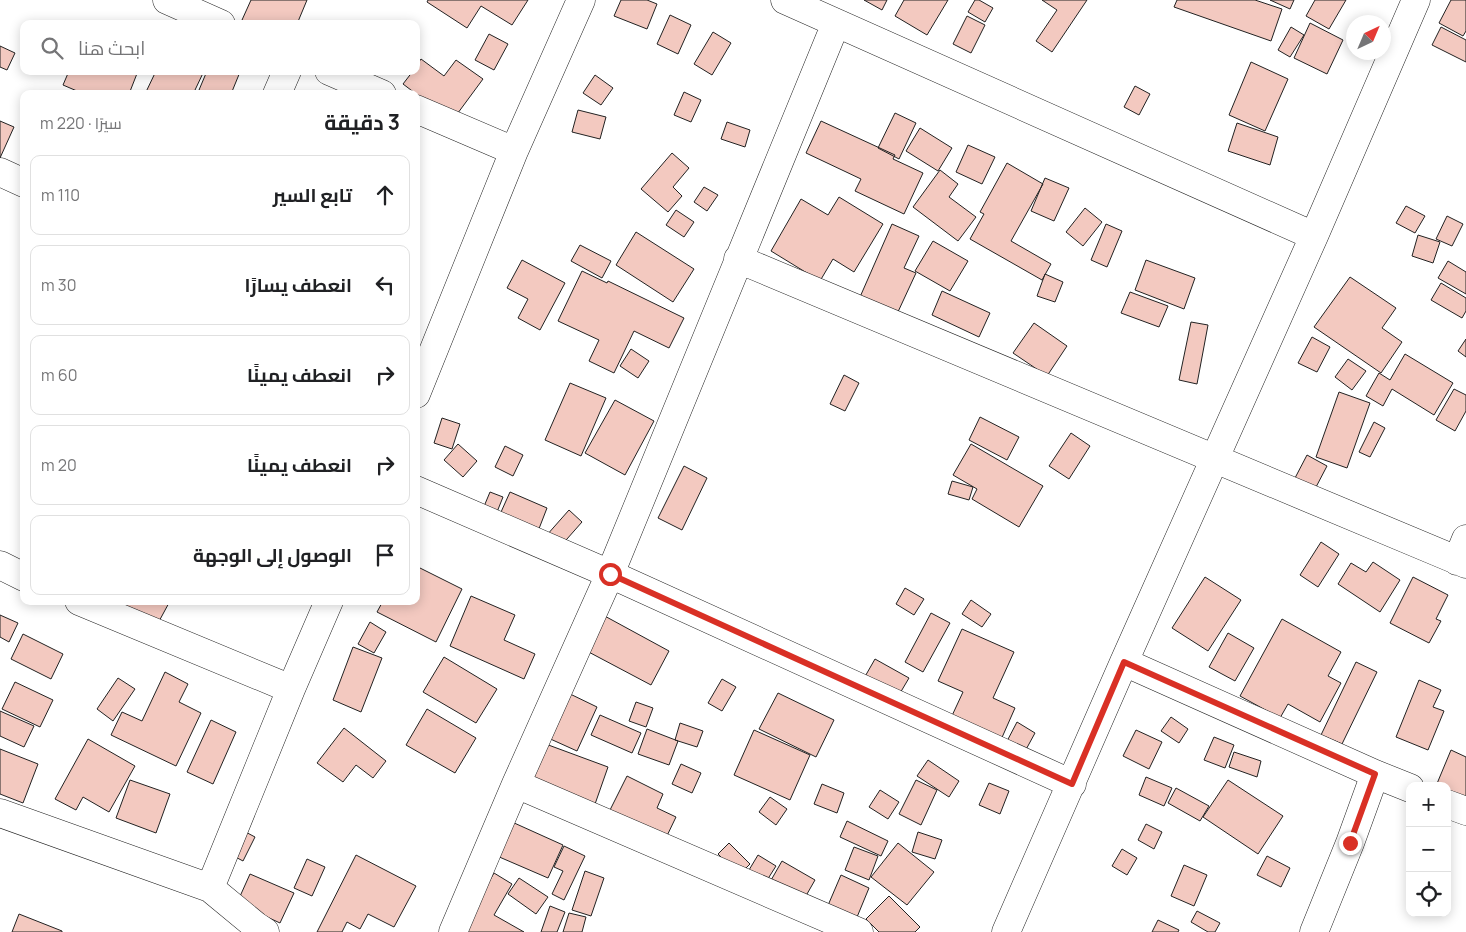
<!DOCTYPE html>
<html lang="ar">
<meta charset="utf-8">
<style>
body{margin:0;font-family:Manrope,Cairo,sans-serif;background:#f2f2f2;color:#202124;direction:rtl}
.controls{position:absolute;right:15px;bottom:15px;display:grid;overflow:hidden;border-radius:10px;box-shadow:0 2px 12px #0003}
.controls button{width:45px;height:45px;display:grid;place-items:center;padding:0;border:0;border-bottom:1px solid #e0e0e0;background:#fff;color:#202124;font:25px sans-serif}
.compass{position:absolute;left:1346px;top:15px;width:45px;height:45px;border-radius:50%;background:#fff;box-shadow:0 2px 12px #0003;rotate:44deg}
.stop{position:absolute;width:15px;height:15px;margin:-11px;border:4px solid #d93025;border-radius:50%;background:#fff}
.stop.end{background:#d93025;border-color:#fff;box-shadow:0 1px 5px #0008}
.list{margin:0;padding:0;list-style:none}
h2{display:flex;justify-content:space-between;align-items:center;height:65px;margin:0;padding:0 20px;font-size:21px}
h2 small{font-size:16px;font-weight:400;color:#757577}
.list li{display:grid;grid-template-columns:32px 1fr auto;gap:15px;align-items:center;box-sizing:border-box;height:80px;margin:0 10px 10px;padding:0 10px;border:1px solid #e0e0e0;border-radius:10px}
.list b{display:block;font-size:19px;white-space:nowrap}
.list em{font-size:16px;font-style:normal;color:#757577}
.icon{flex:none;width:28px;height:28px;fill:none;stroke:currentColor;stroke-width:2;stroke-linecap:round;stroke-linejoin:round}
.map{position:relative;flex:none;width:1466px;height:932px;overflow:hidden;direction:ltr}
.search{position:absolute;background:#fff;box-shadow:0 2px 12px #0003;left:20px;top:20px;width:400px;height:55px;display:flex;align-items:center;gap:12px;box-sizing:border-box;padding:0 18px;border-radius:10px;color:#757577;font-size:19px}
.panel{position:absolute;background:#fff;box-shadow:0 2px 12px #0003;left:20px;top:90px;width:400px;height:515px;border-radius:10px;direction:rtl}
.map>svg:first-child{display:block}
</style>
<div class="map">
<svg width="1466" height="932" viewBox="0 0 1466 932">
<rect width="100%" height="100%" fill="#fff"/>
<path fill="#f3c9c0" stroke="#222" d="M251 0H307L297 24H250L242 20Z
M428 0H528L512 25 481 6 467 28 427 2Z
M621 0H647L657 4 647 29 614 16Z
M864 0H887L882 10Z
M904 0H948L927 35 895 16Z
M975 0H979L993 8 985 22 968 12Z
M1042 0H1087L1052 52 1036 41 1057 10Z
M1177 0H1255L1282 9 1271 41 1174 7Z
M1270 0H1294L1290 9Z
M1315 0H1346L1329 29 1306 16Z
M1451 0H1466V31L1463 36 1439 23Z
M670 15 691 25 678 54 657 44Z
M967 16 985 25 971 53 953 44Z
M1310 23 1343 40 1327 74 1294 58Z
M1291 27 1304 35 1290 57 1278 50Z
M1441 27 1466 40V62L1432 45Z
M713 32 731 43 712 75 694 64Z
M489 34 508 44 494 70 475 60Z
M0 46 15 53 7 70 0 67Z
M421 59 444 76 456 60 483 79 452 121 403 84 413 71H416V66Z
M1251 62 1288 79 1265 131 1229 115Z
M69 71H138L129 94H84L63 85Z
M156 71H204L195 90 202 94H145Z
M207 71H238L240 72 231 94H207L199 90Z
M595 75 613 88 601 105 583 93Z
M1135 86 1150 94 1139 115 1124 107Z
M684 92 701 100 691 122 674 115Z
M578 110 606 117 600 139 572 132Z
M895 113 916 123 899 159 878 148Z
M0 121 14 127 0 158Z
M821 121 895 155 893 159 923 173 904 214 855 191 861 179 806 153Z
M727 122 750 130 745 147 721 139Z
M1237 123 1278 137 1270 165 1228 151Z
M920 128 952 148 938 171 906 151Z
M968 145 995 157 982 184 956 172Z
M672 153 689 168 673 187 682 196 668 212 641 189Z
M1007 163 1043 184 1011 241 1051 264 1042 280 970 239 984 214 980 212Z
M940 170 958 184 949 197 976 217 958 241 913 207Z
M1045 178 1069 188 1054 221 1031 211Z
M704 187 718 195 707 211 694 202Z
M839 197 883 224 854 272 833 259 820 281 771 251 801 199 828 215Z
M1406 206 1425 216 1415 233 1396 223Z
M1085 208 1102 222 1083 246 1066 232Z
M676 210 694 222 684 237 666 225Z
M1447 216 1463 224 1452 246 1436 239Z
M892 224 919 236 904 268 916 273 897 314 860 297Z
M1106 224 1122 231 1107 267 1091 260Z
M636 232 694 269 673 302 616 265Z
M1418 235 1440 242 1433 263 1412 256Z
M933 241 968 261 950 291 915 271Z
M580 245 611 261 602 278 571 261Z
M522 260 565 283 540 330 518 318 528 299 507 288Z
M1146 260 1195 278 1184 309 1135 290Z
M1448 261 1466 272V294L1438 278Z
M582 271 607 283 608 281 684 318 669 348 634 331 614 373 589 361 599 340 558 321Z
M1045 274 1063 282 1055 302 1037 296Z
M1350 277 1396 308 1382 328 1402 342 1381 373 1314 327Z
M1441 283 1466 298V311L1462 318 1431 300Z
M942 291 990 313 979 337 932 315Z
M1130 292 1168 306 1159 327 1121 313Z
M1191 322 1208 325 1197 384 1179 380Z
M1034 323 1067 346 1047 376 1013 353Z
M1312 337 1330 347 1317 372 1298 363Z
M1466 339V357L1458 351Z
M631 349 649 361 638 378 620 366Z
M1405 354 1453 383 1434 415 1392 389 1383 406 1366 396 1379 373 1390 380Z
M1348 359 1366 371 1352 390 1335 377Z
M844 375 859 383 845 411 830 404Z
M570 383 606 398 581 456 545 440Z
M1454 389 1466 395V411L1455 431 1436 420Z
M1339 392 1370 403 1347 468 1316 457Z
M615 400 654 421 625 475 585 453Z
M980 417 1019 437 1007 460 969 440Z
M442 418 460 424 452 449 434 443Z
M1374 422 1385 428 1370 457 1359 452Z
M1071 433 1090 446 1069 479 1049 466Z
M458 444 477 461 463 477 444 460Z
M971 444 1043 486 1019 527 972 499 977 489 953 475Z
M505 446 523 455 513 476 495 467Z
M1307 455 1327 466 1315 489 1295 478Z
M684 466 707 478 682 530 658 518Z
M952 481 973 487 969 500 948 494Z
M490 492 503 497 493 522 480 516Z
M510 492 547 508 535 539 497 521Z
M569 510 582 522 559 548 546 536Z
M1321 542 1339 554 1318 587 1300 575Z
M1373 562 1400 580 1380 612 1338 584 1351 563 1366 572Z
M416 566 462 589 436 642 377 612 383 601H416Z
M1205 577 1241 600 1208 651 1172 628Z
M1413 577 1448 595 1436 619 1441 621 1429 643 1390 623Z
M905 588 924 599 914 615 896 604Z
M471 596 515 615 504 640 535 654 524 679 450 646Z
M971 600 991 614 982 627 962 614Z
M113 601H170L157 625Z
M931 613 950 623 923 672 905 662Z
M601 614 669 651 651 685 583 649Z
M0 615 18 623 9 642 0 637Z
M1282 619 1341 652 1328 676 1341 683 1320 722 1288 704 1280 718 1240 696Z
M370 622 386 632 374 653 358 644Z
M962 629 1014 652 993 698 1015 708 1000 742 950 720 963 692 938 681Z
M1228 633 1254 648 1235 681 1209 667Z
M23 634 63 654 51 679 11 659Z
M353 647 382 658 361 712 333 700Z
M444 657 497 689 476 723 423 692Z
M875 659 909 678 896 700 863 680Z
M1356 662 1377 672 1342 744 1321 735Z
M165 672 188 684 179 702 201 713 176 766 111 735 122 712 142 721Z
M118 678 135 689 113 721 97 709Z
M722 679 736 687 722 711 708 703Z
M1419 680 1441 690 1433 707 1444 711 1428 750 1396 737Z
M15 682 53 700 40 727 2 709Z
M566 692 597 707 577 751 546 737Z
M778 693 834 720 816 757 759 729Z
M636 702 653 708 646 727 629 721Z
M427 709 476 738 455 773 406 745Z
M0 711 34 726 24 747 0 736Z
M600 715 641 733 632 753 591 735Z
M1171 717 1188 729 1179 743 1161 731Z
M211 720 236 732 213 784 187 772Z
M1017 722 1035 733 1023 755 1005 745Z
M680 723 703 731 697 747 675 740Z
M344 728 386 761 373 778 356 765 343 782 317 763Z
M647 729 678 741 669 765 638 754Z
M754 730 810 755 790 800 734 775Z
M1136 730 1162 742 1149 769 1123 756Z
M1214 737 1234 745 1225 768 1204 760Z
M88 739 135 766 109 812 83 797 76 810 55 799Z
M543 743 608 767 594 807 529 784Z
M0 749 38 764 23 803 0 794Z
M1451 750 1466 757V799L1447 791V786H1436Z
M1234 752 1261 761 1257 777 1229 767Z
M928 760 959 781 949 797 917 776Z
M681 764 701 773 692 793 672 784Z
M627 776 663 794 657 808 676 817 664 842 608 814Z
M1146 777 1172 788 1164 806 1139 795Z
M130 780 170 794 156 833 116 818Z
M916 780 937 790 921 825 899 814Z
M1228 780 1283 816 1258 854 1203 817Z
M989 783 1009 791 1000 814 979 805Z
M822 784 844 793 837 813 814 804Z
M1176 788 1209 806 1200 821 1168 803Z
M880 790 899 802 888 819 869 807Z
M770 797 787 809 776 825 759 812Z
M847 821 888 841 881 856 840 837Z
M512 822 563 845 548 878 497 856Z
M1146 824 1162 832 1154 849 1138 840Z
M240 829 255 837 243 861 228 853Z
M918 832 942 840 935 859 912 852Z
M729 843 750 864 739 875 718 854Z
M898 843 934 872 907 905 871 877Z
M564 846 585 856 564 900 552 894 563 871 554 867Z
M854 847 878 856 869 880 845 870Z
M1122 849 1137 858 1127 875 1112 866Z
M356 855 416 886 394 927 368 914 360 929 347 922 342 932H317Z
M758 855 776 866 764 885 746 875Z
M1267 856 1290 868 1281 887 1257 875Z
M307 859 325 867 312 896 294 888Z
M782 861 815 880 803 901 770 882Z
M1184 865 1207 875 1194 906 1171 896Z
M585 871 604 878 591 916 572 910Z
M494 873 512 884 494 915 524 932H460Z
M250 874 294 893 280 923 237 903Z
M841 875 869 888 855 922 826 910Z
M519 878 548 897 536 914 508 894Z
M889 896 920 927 915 932H879L866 919Z
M550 906 565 912 557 932H541Z
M1197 911 1220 923 1215 932H1208L1191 922Z
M569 913 586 917 582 932H563Z
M19 914 62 931V932H12Z
M1158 920 1179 930 1178 932H1152Z"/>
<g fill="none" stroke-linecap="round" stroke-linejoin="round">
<defs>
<path id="minor" d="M167 0 221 24
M785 0 1314 236
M329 71 382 94
M277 94 287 71
M416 109 514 151
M0 172 24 183
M738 259 1466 564
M416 394 514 151 581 0
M416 490 610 574 1072 784
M1457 561 1466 539
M0 565 24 577
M79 601 291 689
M1124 662 1375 774 1410 788
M516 784 859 932
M1447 804 1466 811
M0 813 210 888 256 926 265 932
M210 888 291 689 329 601
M453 932 516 784 610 574 836 23
M1006 932 1124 662 1314 236 1416 0
M1314 932 1350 843 1375 774"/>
</defs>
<use href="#minor" stroke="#222" stroke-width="29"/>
<use href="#minor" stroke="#fff" stroke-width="28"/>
</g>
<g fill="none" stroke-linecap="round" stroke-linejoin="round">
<path stroke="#d93025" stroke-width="6" d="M610 574 1072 784 1124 662 1375 774 1350 843"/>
</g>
</svg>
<div class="controls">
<button>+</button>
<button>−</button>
<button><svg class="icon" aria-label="locate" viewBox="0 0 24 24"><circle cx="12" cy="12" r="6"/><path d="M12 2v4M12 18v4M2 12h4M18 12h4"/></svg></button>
</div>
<svg class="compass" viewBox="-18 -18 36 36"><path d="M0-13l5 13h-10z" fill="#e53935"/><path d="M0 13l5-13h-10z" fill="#757577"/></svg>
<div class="stop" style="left:610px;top:574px"></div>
<div class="stop end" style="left:1350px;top:843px"></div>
<div class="search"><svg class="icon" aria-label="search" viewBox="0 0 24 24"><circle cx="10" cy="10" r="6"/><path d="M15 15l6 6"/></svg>ابحث هنا</div>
<section class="panel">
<h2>3 دقيقة<small>سيرًا · 220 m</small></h2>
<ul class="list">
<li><svg class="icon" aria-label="ahead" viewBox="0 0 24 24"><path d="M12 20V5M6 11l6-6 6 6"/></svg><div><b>تابع السير</b></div><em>110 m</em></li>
<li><svg class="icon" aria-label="left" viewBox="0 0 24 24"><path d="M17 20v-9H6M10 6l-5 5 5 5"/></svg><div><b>انعطف يسارًا</b></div><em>30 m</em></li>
<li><svg class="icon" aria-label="right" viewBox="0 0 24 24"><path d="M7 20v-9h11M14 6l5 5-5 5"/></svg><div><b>انعطف يمينًا</b></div><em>60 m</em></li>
<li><svg class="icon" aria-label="right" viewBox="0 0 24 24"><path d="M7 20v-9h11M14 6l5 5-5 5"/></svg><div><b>انعطف يمينًا</b></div><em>20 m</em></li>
<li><svg class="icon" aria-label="arrive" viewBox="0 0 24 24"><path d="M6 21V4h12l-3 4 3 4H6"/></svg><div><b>الوصول إلى الوجهة</b></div></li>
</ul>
</section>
</div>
